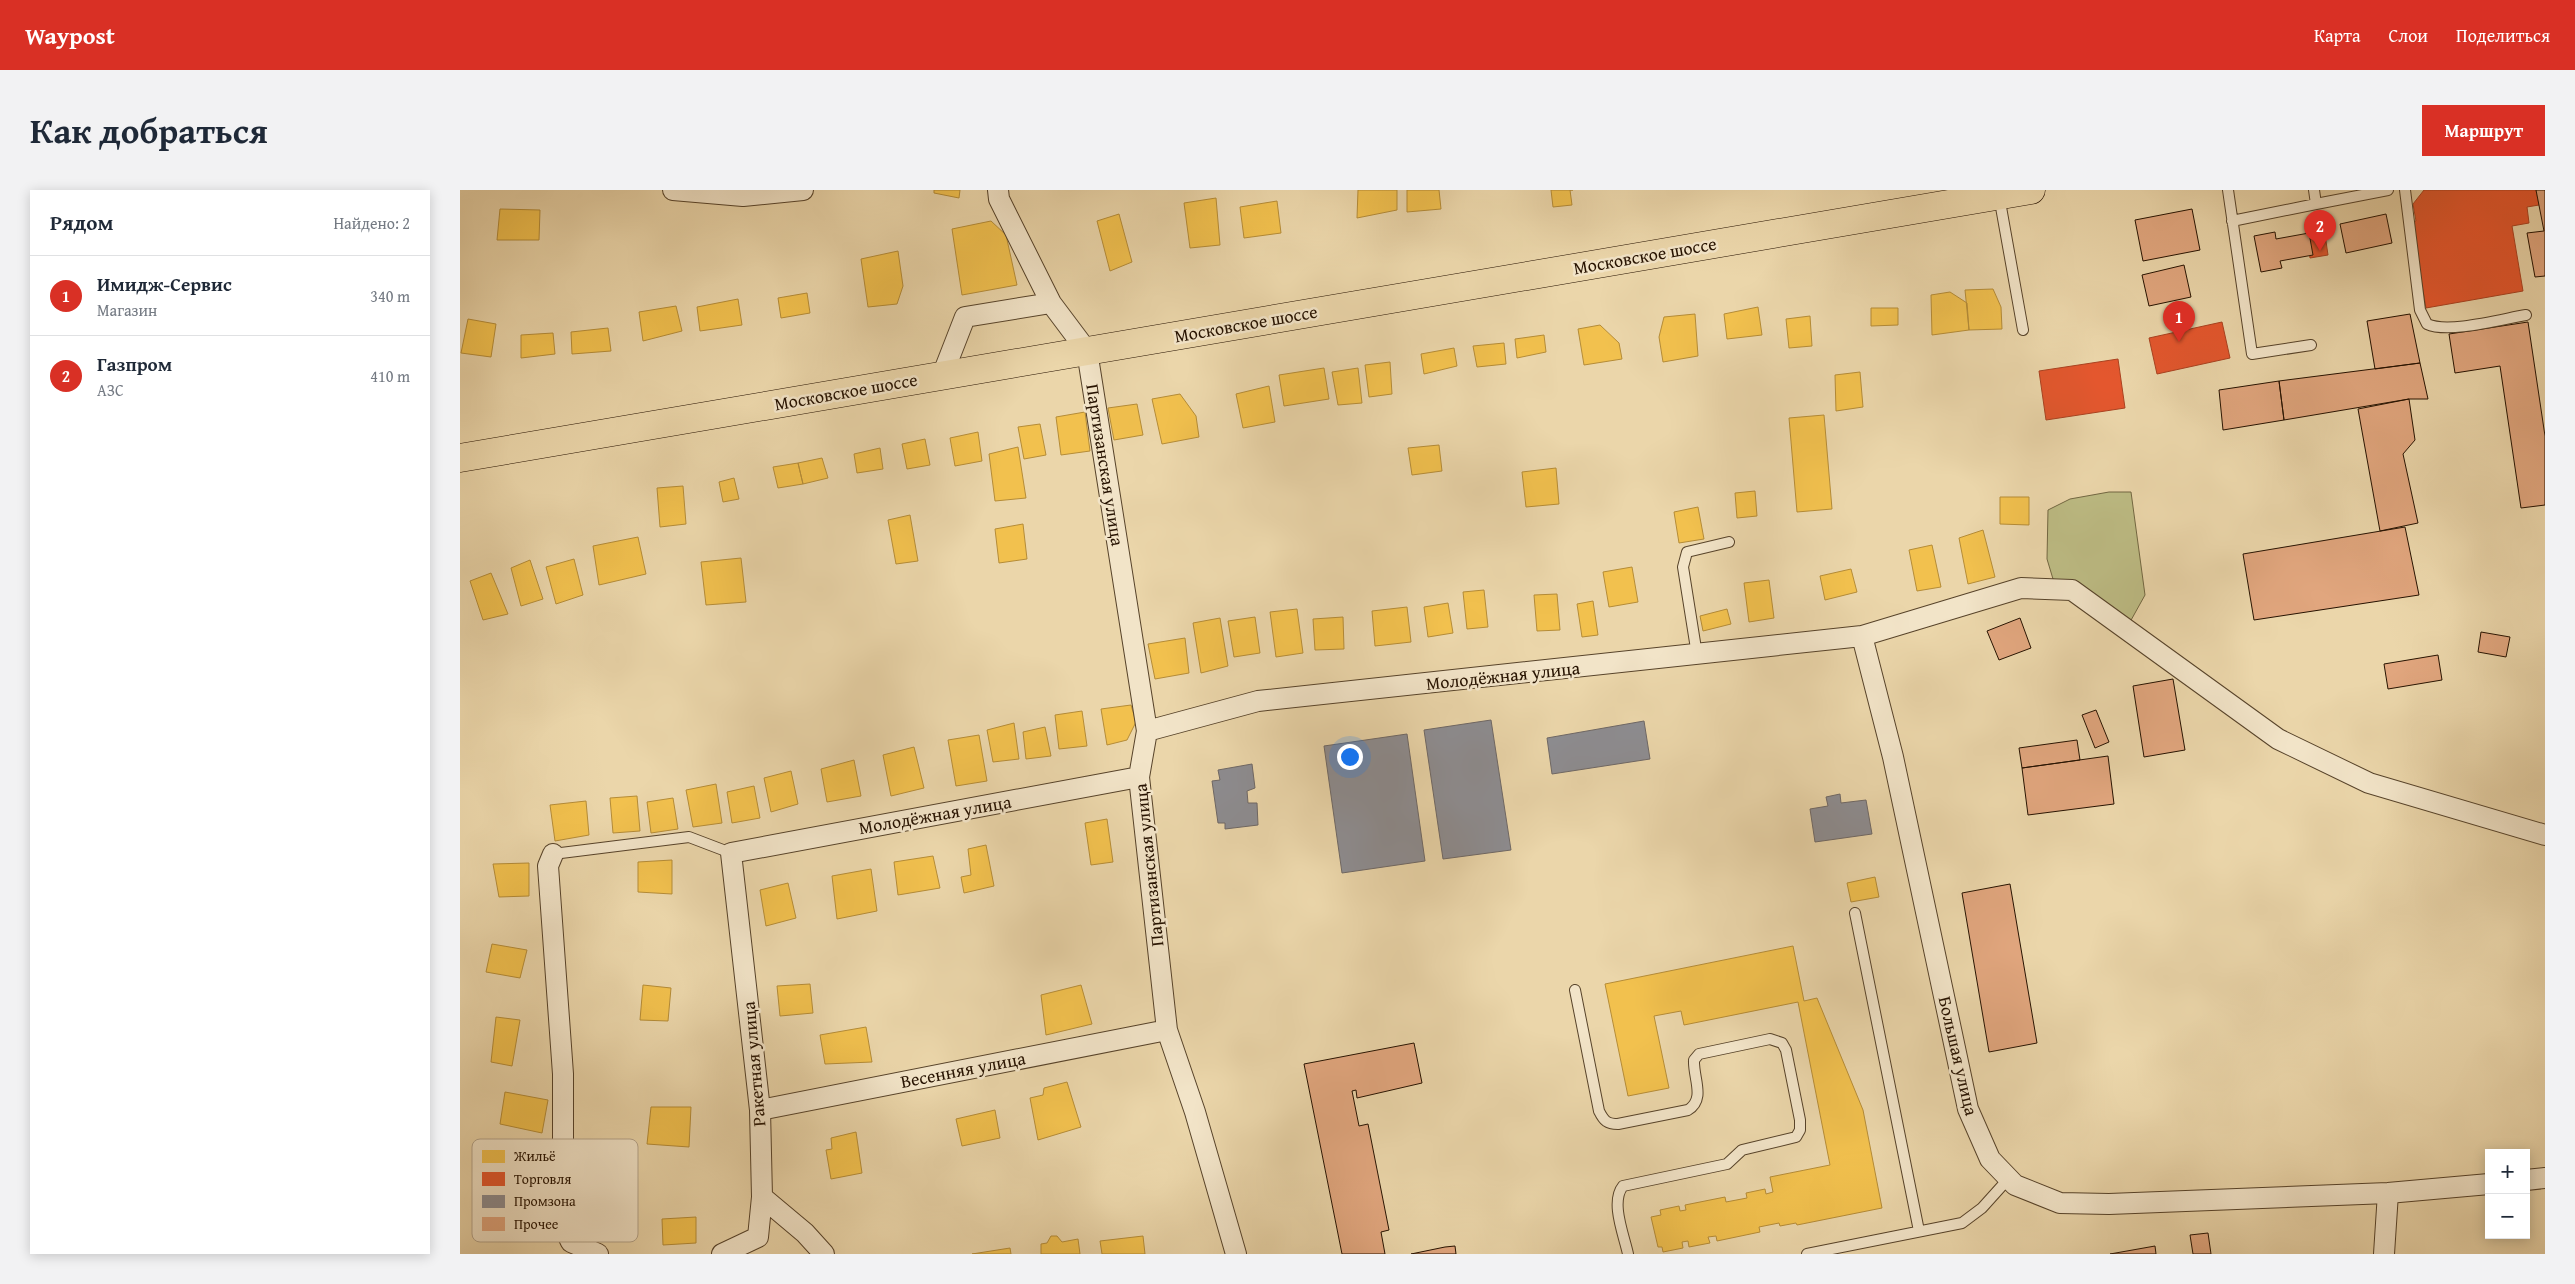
<!DOCTYPE html>
<html lang="ru">
<meta charset="utf-8">
<style>
body{margin:0;font-family:"Gentium Book Plus",serif;background:#f2f2f3;color:#1f2937}
.controls{position:absolute;right:15px;bottom:15px;display:grid;overflow:hidden;border-radius:0px;box-shadow:0 2px 12px #0003}
.controls button{width:45px;height:45px;display:grid;place-items:center;padding:0;border:0;border-bottom:1px solid #e0e1e3;background:#fff;color:#1f2937;font:25px sans-serif}
.you{position:absolute;left:889px;top:566px;width:18px;height:18px;margin:-12px;border:4px solid #fff;border-radius:50%;background:#1a73e8;box-shadow:0 0 0 8px #1a73e833}
.badge{display:grid;place-items:center;width:32px;height:32px;border-radius:50%;background:#d93025;color:#fff;font-size:16px;font-weight:700}
.pin{position:absolute;translate:-50% -41px;filter:drop-shadow(0 1px 2px #0008)}
.pin::after{content:'';position:absolute;top:26px;width:18px;height:15px;background:inherit;clip-path:polygon(0 0,100% 0,50% 100%)}
.list{margin:0;padding:0;list-style:none}
h2{display:flex;justify-content:space-between;align-items:center;height:65px;margin:0;padding:0 20px;font-size:21px}
h2 small{font-size:16px;font-weight:400;color:#747a83}
.list li{display:grid;grid-template-columns:32px 1fr auto;gap:15px;align-items:center;box-sizing:border-box;height:80px;padding:0 20px;border-top:1px solid #e0e1e3}
.list b{display:block;font-size:19px;white-space:nowrap}
.list p{margin:0;font-size:16px;white-space:nowrap;color:#747a83}
.list em{font-size:16px;font-style:normal;color:#747a83}
.map{position:relative;flex:none;width:2085px;height:1064px;overflow:hidden;border-radius:0px}
header{display:flex;align-items:center;gap:30px;box-sizing:border-box;height:70px;padding:0 25px;background:#d93025;color:#fff}
header strong{font-size:24px}
nav{display:flex;gap:28px;margin-inline-start:auto;font-size:18px}
.intro{display:flex;align-items:center;justify-content:space-between;box-sizing:border-box;height:120px;padding:0 30px}
h1{margin:0;font-size:35px}
.button{padding:12px 22px;border-radius:0px;background:#d93025;color:#fff;font-size:18px;font-weight:700}
main{display:flex;gap:30px;padding:0 30px}
aside{flex:1;background:#fff;border-radius:0px;box-shadow:0 2px 12px #0003}
.map>svg:first-child{display:block}
</style>
<header>
<strong>Waypost</strong>
<nav><a>Карта</a><a>Слои</a><a>Поделиться</a></nav>
</header>
<div class="intro"><h1>Как добраться</h1><a class="button">Маршрут</a></div>
<main>
<aside>
<h2>Рядом<small>Найдено: 2</small></h2>
<ul class="list">
<li><span class="badge">1</span><div><b>Имидж-Сервис</b><p>Магазин</p></div><em>340 m</em></li>
<li><span class="badge">2</span><div><b>Газпром</b><p>АЗС</p></div><em>410 m</em></li>
</ul>
</aside>
<div class="map">
<svg width="2085" height="1064" viewBox="0 0 2085 1064">
<rect width="100%" height="100%" fill="#ebd6aa"/>
<filter id="stains"><feTurbulence type="fractalNoise" baseFrequency=".004" numOctaves="4"/><feColorMatrix values="0 0 0 0 .2 0 0 0 0 .09 0 0 0 0 .02 0 0 0 .5 -.17"/></filter>
<radialGradient id="worn" r=".72"><stop offset=".6" stop-color="#630" stop-opacity="0"/><stop offset="1" stop-color="#630" stop-opacity=".3"/></radialGradient>
<path fill="#bdbc84" stroke="#726742" d="M1649 302H1671L1685 405 1670 432 1616 396 1593 389 1587 369 1588 320 1610 309Z"/>
<path fill="#f2c14e" stroke="#b58c37" d="M474 0H500L499 8 474 3Z
M898 0H937V20L897 28Z
M947 0H979L981 19 947 22Z
M1091 0H1113H1110L1112 15 1093 17Z
M756 8 760 55 730 58 724 13Z
M817 11 821 43 784 48 780 17Z
M40 19 80 20 79 50H37Z
M659 24 672 72 650 81 637 31Z
M531 31 546 45 557 95 502 105 492 39Z
M438 61 443 96 437 114 408 117 401 69Z
M1533 99 1541 117 1542 139 1509 140 1505 100Z
M1490 102 1507 113 1509 140 1472 145 1471 105Z
M347 103 350 123 321 128 318 108Z
M278 109 282 135 240 141 237 117Z
M216 116 222 141 183 151 179 122Z
M1298 117 1302 145 1267 149 1264 124Z
M1411 118H1438V135L1411 136Z
M1235 124 1238 166 1203 172 1199 147 1204 127Z
M1350 126 1352 156 1329 158 1326 129Z
M8 129 36 134 31 167 1 163Z
M1140 135 1159 153 1162 169 1124 175 1118 139Z
M148 138 151 161 112 164 111 142Z
M93 143 95 164 61 168V145Z
M1084 145 1086 162 1057 168 1055 149Z
M1044 153 1046 174 1017 177 1013 156Z
M994 158 997 176 964 184 961 164Z
M930 172 932 204 909 207 905 175Z
M864 178 869 209 824 216 819 185Z
M898 178 902 213 878 215 872 182Z
M1400 182 1403 217 1376 221 1375 185Z
M809 196 815 232 783 238 776 204Z
M720 204 736 226 739 247 702 254 692 209Z
M677 214 683 245 654 250 648 218Z
M625 222 630 261 601 265 596 227Z
M1364 225 1372 319 1337 322 1329 228Z
M580 234 586 265 564 269 558 237Z
M518 242 522 271 495 276 490 248Z
M465 249 470 275 447 279 442 254Z
M979 255 982 281 952 285 948 258Z
M558 257 566 308 535 311 529 264Z
M420 258 423 279 397 283 394 264Z
M362 268 368 288 343 294 338 273Z
M338 273 343 294 318 298 313 277Z
M1096 278 1099 314 1066 317 1062 282Z
M274 288 279 309 263 312 259 292Z
M223 296 226 334 200 337 197 298Z
M1295 301 1297 326 1277 328 1275 303Z
M1540 307H1569V335L1540 334Z
M1238 317 1244 349 1219 353 1214 322Z
M450 325 458 371 436 374 428 330Z
M563 334 567 369 539 373 535 339Z
M1523 340 1535 387 1508 394 1499 348Z
M178 347 186 384 139 395 133 356Z
M1472 355 1481 397 1457 401 1449 360Z
M281 368 286 412 246 415 241 372Z
M114 369 123 405 96 414 86 377Z
M70 370 83 409 61 416 51 378Z
M1172 377 1178 412 1149 417 1143 382Z
M1391 379 1397 402 1365 410 1360 386Z
M31 383 48 424 23 430 10 391Z
M1309 390 1314 428 1289 432 1284 393Z
M1024 400 1028 437 1007 439 1003 402Z
M1097 404 1100 440 1077 441 1074 405Z
M1133 411 1138 445 1122 447 1117 414Z
M988 413 993 443 968 447 964 417Z
M947 417 951 452 915 456 912 421Z
M837 419 843 463 816 467 810 422Z
M1267 419 1271 434 1243 441 1240 426Z
M795 427 800 463 774 467 768 431Z
M883 427 884 459 855 460 853 429Z
M760 428 768 476 741 483 733 433Z
M725 448 729 483 695 489 688 454Z
M671 515 676 532 667 550 647 555 641 519Z
M622 521 627 556 599 559 595 525Z
M554 533 559 569 533 572 527 540Z
M585 537 591 566 566 569 563 542Z
M519 545 527 591 496 596 488 550Z
M454 557 464 598 431 606 423 565Z
M394 570 401 606 367 612 361 579Z
M331 581 338 614 311 622 304 588Z
M256 594 262 633 233 637 226 600Z
M294 596 300 628 272 633 267 602Z
M177 606 180 641 153 643 150 608Z
M213 608 218 639 191 643 187 612Z
M126 611 129 645 95 651 90 615Z
M647 629 653 672 631 675 625 633Z
M526 655 534 696 504 703 501 687 511 685 508 659Z
M473 666 480 698 438 705 434 672Z
M212 670V704L178 702V672Z
M69 673V706L39 707 33 674Z
M411 679 417 721 377 729 372 686Z
M1415 687 1419 707 1391 712 1387 693Z
M328 693 336 728 306 736 300 700Z
M32 754 67 760 60 788 26 782Z
M1333 756 1344 811 1357 808 1403 920 1422 1018 1337 1035 1336 1033 1320 1036 1319 1033 1299 1037 1300 1042 1257 1051 1256 1046 1248 1047 1250 1053 1229 1057 1228 1051 1222 1052 1223 1058 1203 1062 1202 1057H1198L1191 1027 1201 1025 1200 1020 1219 1016 1220 1021 1226 1020 1225 1015 1265 1007 1266 1012 1287 1008 1286 1003 1305 999 1306 1004 1313 1002 1310 987 1370 975 1338 812 1224 835 1221 821 1194 826 1209 898 1168 906 1145 794Z
M350 794 353 823 320 826 317 796Z
M183 795 211 798 208 831 180 830Z
M621 795 632 834 586 845 581 805Z
M36 827 60 830 52 876 31 872Z
M406 837 412 872 365 874 360 845Z
M607 892 621 937 578 950 570 908 583 905 584 898Z
M45 902 88 910 82 943 40 934Z
M191 917H231L229 957 187 954Z
M535 920 540 948 502 956 496 929Z
M396 942 402 983 371 989 366 960 372 959 371 948Z
M236 1027V1053L203 1055 202 1029Z
M591 1046H597L602 1052 618 1049 620 1064H581V1054L587 1053Z
M683 1046 685 1064H642L640 1051Z
M550 1058 551 1064H512Z"/>
<path fill="#e4572e" stroke="#ab4220" d="M1964 0H2076L2079 15 2067 17 2069 33 2052 36 2063 101 1966 118 1951 32 1956 31 1953 14Z
M1863 31 1868 65 1850 68 1845 34Z
M1762 132 1770 168 1697 184 1689 148Z
M1658 169 1665 218 1586 230 1579 181Z"/>
<path fill="#8d8d92" stroke="#6e6866" d="M1031 530 1051 660 983 669 964 540Z
M1184 531 1190 569 1092 584 1087 548Z
M947 544 965 671 882 683 864 556Z
M792 574 795 598 787 601 788 613H797L798 635 765 639V633H758L752 591 760 590 758 580Z
M1380 604 1381 613 1406 610 1412 644 1355 652 1350 619 1368 616 1366 607Z"/>
<path fill="#e1a67e" stroke="#261200" d="M2076 0H2085V86L2075 87 2067 43 2084 41Z
M1732 19 1740 60 1683 71 1675 30Z
M1926 24 1932 53 1886 63 1880 34Z
M1815 42 1816 49 1849 43 1853 65 1820 71 1822 78 1801 82 1794 46Z
M1724 75 1731 107 1689 116 1682 85Z
M1950 124 1960 173 1915 179 1907 131Z
M2068 132 2085 246V315L2061 318 2040 176 1995 183 1989 144Z
M1960 173 1968 209H1949L1824 230 1819 191Z
M1819 191 1824 230 1763 240 1759 200Z
M1949 209 1955 250 1943 264 1958 333 1920 341 1898 219Z
M1945 337 1959 405 1794 430 1783 364Z
M1560 428 1571 458 1539 470 1527 441Z
M2021 442 2050 447 2046 467 2018 462Z
M1978 465 1982 490 1928 499 1924 474Z
M1713 489 1725 560 1684 567 1673 496Z
M1636 520 1649 552 1635 558 1622 525Z
M1617 550 1620 570 1562 578 1559 558Z
M1648 566 1654 614 1568 625 1562 578Z
M1550 694 1577 853 1529 862 1502 703Z
M954 853 962 893 897 908 896 900 892 901 899 936 908 934 929 1040 921 1042 925 1064H882L844 874Z
M1748 1043 1751 1064H1733L1730 1045Z
M995 1056 996 1064H951L985 1057Z
M1695 1056 1696 1064H1650Z"/>
<g fill="none" stroke-linecap="round" stroke-linejoin="round">
<defs>
<path id="lane" d="M1768 0 1792 164 1851 155
M1945 0 1960 120 1967 134C1988 144 2042 129 2066 125
M1539 6 1563 140
M1856 14 1928 0
M1772 31 1856 14 1854 0
M1237 465 1223 377 1227 362 1269 352
M93 664 229 647 271 663
M1395 723 1459 1041
M1115 800 1139 921C1144 931 1147 934 1158 934L1228 920C1246 909 1233 888 1234 870L1239 864 1310 849 1322 853 1326 860 1340 930V940L1336 947 1282 960 1267 974 1163 996C1150 1012 1164 1045 1168 1064
M1347 1064 1502 1033 1522 1018 1549 988"/>
<path id="street" d="M213 0 283 6 343 0
M538 0 539 9 591 113
M482 186 505 127 591 113 627 161 687 541 679 587 707 840 735 922 776 1064
M1402 446 1433 567 1508 919 1530 969 1555 995 1600 1013 1649 1014 1928 1003 2029 994
M687 541 798 511 1402 446 1561 398 1612 400 1818 549 1909 593 2085 645
M93 664 88 676 103 884V975L100 1004V1029L111 1052 138 1064
M300 920 707 840
M2066 990 2085 988
M302 1007 345 1043 364 1064
M262 1064 298 1047 302 1007 300 920 271 663 679 587
M1924 1064 1928 1003"/>
<path id="primary" d="M0 268 1571 0"/>
</defs>
<use href="#lane" stroke="#57432a" stroke-width="12"/>
<use href="#street" stroke="#57432a" stroke-width="22"/>
<use href="#primary" stroke="#261200" stroke-width="29"/>
<use href="#lane" stroke="#f2e4c8" stroke-width="10"/>
<use href="#street" stroke="#f2e4c8" stroke-width="20"/>
<use href="#primary" stroke="#ebd6aa" stroke-width="28"/>
</g>
<g text-anchor="middle" stroke-width="5" stroke-linejoin="round" paint-order="stroke">
<g font-size="18" fill="#261200" stroke="#f2e4c8">
<text transform="translate(1185 66) rotate(-10)" y="6">Московское шоссе</text>
<text transform="translate(786 134) rotate(-10)" y="6">Московское шоссе</text>
<text transform="translate(386 202) rotate(-10)" y="6">Московское шоссе</text>
<text transform="translate(645 275) rotate(81)" y="6">Партизанская улица</text>
<text transform="translate(1043 486) rotate(-6)" y="6">Молодёжная улица</text>
<text transform="translate(475 625) rotate(-10)" y="6">Молодёжная улица</text>
<text transform="translate(689 675) rotate(-96)" y="6">Партизанская улица</text>
<text transform="translate(1498 866) rotate(77)" y="6">Большая улица</text>
<text transform="translate(294 874) rotate(-95)" y="6">Ракетная улица</text>
<text transform="translate(503 880) rotate(-11)" y="6">Весенняя улица</text>
</g>
</g>
<rect x="12" y="949" width="166" height="103" rx="8" fill="#f2e4c8" stroke="#b5a58c" stroke-width="1"/>
<rect x="22" y="960" width="23" height="13" fill="#f2c14e"/>
<rect x="22" y="982" width="23" height="14" fill="#e4572e"/>
<rect x="22" y="1005" width="23" height="13" fill="#8d8d92"/>
<rect x="22" y="1027" width="23" height="14" fill="#e1a67e"/>
<g font-size="14" fill="#261200">
<text x="54" y="971">Жильё</text>
<text x="54" y="994">Торговля</text>
<text x="54" y="1016">Промзона</text>
<text x="54" y="1039">Прочее</text>
</g>
<rect width="100%" height="100%" filter="url(#stains)"/>
<rect width="100%" height="100%" fill="url(#worn)"/>
</svg>
<div class="controls">
<button>+</button>
<button>−</button>
</div>
<div class="you"></div>
<div class="pin badge" style="left:1719px;top:152px">1</div>
<div class="pin badge" style="left:1860px;top:61px">2</div>
</div>
</main>
